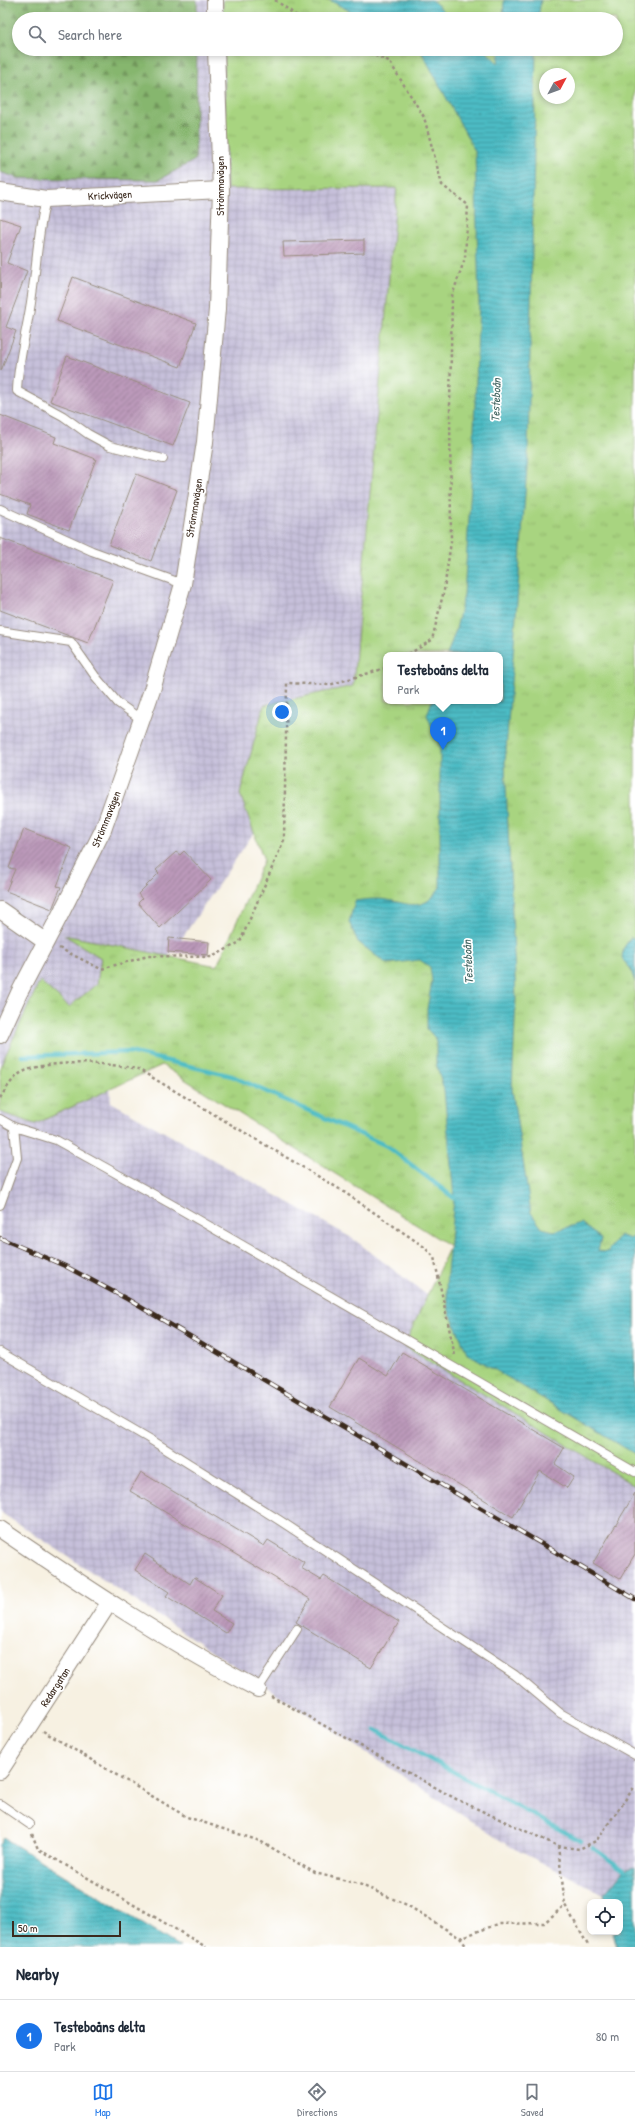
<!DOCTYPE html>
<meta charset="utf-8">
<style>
body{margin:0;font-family:"Patrick Hand",sans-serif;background:#f6f6f7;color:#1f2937}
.controls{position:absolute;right:12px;bottom:12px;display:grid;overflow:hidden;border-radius:8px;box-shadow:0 2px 6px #0003}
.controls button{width:36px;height:36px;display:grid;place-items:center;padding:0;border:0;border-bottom:1px solid #e0e1e3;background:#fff;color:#1f2937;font:20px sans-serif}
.compass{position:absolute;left:539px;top:68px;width:36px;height:36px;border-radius:50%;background:#fff;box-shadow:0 2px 6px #0003;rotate:49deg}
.scale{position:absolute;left:12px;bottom:10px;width:109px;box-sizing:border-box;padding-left:4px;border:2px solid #3b2a1e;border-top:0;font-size:11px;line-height:14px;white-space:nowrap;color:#3b2a1e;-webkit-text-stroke:3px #fff;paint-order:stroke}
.you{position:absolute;left:282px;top:712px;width:14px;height:14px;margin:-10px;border:3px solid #fff;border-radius:50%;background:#1a73e8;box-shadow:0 0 0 6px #1a73e833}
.badge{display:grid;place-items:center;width:26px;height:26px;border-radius:50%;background:#1a73e8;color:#fff;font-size:13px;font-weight:700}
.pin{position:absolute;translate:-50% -33px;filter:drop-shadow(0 1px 2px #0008)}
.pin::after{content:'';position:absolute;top:21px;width:14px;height:12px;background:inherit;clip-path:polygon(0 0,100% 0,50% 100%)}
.popup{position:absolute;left:383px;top:652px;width:120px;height:52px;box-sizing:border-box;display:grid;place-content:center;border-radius:8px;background:#fff;filter:drop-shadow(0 1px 3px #0005);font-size:13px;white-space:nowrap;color:#747a83}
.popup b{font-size:15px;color:#1f2937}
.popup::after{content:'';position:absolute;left:50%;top:100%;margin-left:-8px;border:8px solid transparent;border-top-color:#fff}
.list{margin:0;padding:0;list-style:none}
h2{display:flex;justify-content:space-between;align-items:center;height:52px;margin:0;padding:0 16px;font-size:17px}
h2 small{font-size:13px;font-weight:400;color:#747a83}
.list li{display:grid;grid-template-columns:26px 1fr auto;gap:12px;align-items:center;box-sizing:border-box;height:72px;padding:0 16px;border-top:1px solid #e0e1e3}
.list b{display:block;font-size:15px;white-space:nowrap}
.list p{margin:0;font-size:13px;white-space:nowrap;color:#747a83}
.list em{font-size:13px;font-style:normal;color:#747a83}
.icon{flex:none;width:22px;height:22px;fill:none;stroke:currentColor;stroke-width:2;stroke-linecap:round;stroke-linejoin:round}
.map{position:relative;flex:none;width:635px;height:1947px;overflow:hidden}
.search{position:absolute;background:#fff;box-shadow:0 2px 6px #0003;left:12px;right:12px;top:12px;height:44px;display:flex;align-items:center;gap:10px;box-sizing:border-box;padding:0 14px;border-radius:22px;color:#747a83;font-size:15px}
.sheet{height:124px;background:#fff}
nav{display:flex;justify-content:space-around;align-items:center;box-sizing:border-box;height:56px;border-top:1px solid #e0e1e3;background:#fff;font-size:11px;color:#747a83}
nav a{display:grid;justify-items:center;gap:2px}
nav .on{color:#1a73e8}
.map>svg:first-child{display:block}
</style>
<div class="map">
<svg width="635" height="1947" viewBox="0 0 635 1947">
<defs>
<pattern id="industrial-grid" width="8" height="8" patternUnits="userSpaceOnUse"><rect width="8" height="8" fill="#c6c0da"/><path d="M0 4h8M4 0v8" fill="none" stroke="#aba5bb"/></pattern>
<pattern id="forest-firs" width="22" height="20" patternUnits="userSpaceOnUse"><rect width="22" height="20" fill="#86b66e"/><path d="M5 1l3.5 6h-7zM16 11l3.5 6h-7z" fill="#6f945a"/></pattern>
<pattern id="park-tufts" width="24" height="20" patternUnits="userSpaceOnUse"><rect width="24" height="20" fill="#a8d480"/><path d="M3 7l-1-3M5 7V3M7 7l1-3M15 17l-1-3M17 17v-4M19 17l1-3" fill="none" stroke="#92b66e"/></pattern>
<pattern id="water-rules" width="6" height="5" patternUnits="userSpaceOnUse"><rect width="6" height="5" fill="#4cbbc4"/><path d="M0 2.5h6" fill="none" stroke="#40989f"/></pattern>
<pattern id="building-hatch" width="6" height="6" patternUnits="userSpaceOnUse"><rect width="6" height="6" fill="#bb99ba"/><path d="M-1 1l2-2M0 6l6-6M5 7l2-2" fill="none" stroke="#997d97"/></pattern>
</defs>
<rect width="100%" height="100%" fill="#fff"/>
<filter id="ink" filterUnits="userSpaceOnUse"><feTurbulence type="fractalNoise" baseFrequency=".025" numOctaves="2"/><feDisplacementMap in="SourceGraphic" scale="8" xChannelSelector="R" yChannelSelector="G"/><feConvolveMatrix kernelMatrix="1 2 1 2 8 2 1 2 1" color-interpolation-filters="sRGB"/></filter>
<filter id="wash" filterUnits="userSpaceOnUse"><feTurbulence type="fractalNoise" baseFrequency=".012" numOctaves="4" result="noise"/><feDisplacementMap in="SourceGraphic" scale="16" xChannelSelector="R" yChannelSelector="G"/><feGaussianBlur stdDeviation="0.9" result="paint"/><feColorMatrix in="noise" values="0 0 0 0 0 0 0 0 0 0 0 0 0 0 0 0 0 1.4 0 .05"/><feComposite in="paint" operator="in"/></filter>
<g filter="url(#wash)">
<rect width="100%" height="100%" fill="#f7f1e2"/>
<path fill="url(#industrial-grid)" d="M0 0H229V19H19V49H228L227 189 397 188 353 687 176 947 107 1032 111 1102 352 1238 635 1454V1867L624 1870 604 1894 509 1846 0 1512Z"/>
<path fill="url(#forest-firs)" stroke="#607046" d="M0 0H197V19H19V49H197L195 160 158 180 18 178 0 172Z"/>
<path fill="url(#park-tufts)" stroke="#727f4f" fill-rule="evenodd" d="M223 0H635V1486L404 1346 450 1246 162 1065 35 1124 0 1112V1067L40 981 69 1007 97 984 101 958 64 935 217 966 264 860 240 794 264 705 353 686 397 188 227 189 224 49H616V19H223ZM545 74H569V98H545ZM386 655H500V701H386Z"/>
<path fill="url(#water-rules)" stroke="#447271" d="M329 0H432L452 19H365Z
M504 0H541L538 19H503Z
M420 49H484L498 63 500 49H536L528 454 505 764 516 998 512 1089 531 1213 542 1228 554 1231 581 1223 601 1239 598 1251 607 1252 620 1235 630 1239 635 1236V1454L467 1353 449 1311 446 1284 454 1198 444 1090 436 1063V1039L427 1029V1009L432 981 430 967 420 960 387 964 358 942 349 922 355 901C362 900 370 899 378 899 404 900 422 917 440 887V747L427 715 432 701H500V655H447L456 629 464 595 473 455 479 304 475 151Z
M631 937 635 939V982L630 968 622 959 623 949Z
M4 1838 180 1947H0V1845Z
M635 1867V1947H617L613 1932H620V1902H606L604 1894 624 1870Z"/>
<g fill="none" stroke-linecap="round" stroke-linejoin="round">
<path stroke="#4cbbc4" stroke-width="4.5" d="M23 1056 129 1052 232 1076 387 1146 454 1198
M376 1730 581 1841
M593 1848 624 1870"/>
</g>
<g id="blocks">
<path fill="url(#building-hatch)" d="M0 218 21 225 7 263 27 271 6 327 16 331 1 371Z
M364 240V253L284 256 283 242Z
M73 277 196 323 180 367 57 321Z
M67 356 190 403 173 446 50 401Z
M0 415 56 437 54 443 96 459 69 530 27 514 30 505 0 494Z
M136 474 177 490 151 561 109 545Z
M0 538 113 580 88 643 0 610Z
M24 829 72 848 57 886 61 887 52 909 6 891 15 869 9 868Z
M184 851 211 880 160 928 138 903 142 899 138 894 159 873 156 870 176 852 180 855Z
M169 938 209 942 208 955 168 952Z
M402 1352 564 1448 555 1464 574 1477 567 1488 540 1471 513 1517 330 1407 359 1358 388 1376Z
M141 1472 264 1546 268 1540 304 1562 301 1568 321 1580 324 1576 399 1622 371 1668 296 1622 310 1599 130 1491Z
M635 1493V1554L620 1579 593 1563Z
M145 1554 190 1584 194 1577 222 1595 212 1611 232 1623 226 1633 166 1596 169 1592 135 1570Z"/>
</g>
</g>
<g filter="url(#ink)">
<use href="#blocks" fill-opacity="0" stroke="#998e80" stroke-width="1"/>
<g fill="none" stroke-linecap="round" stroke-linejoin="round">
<defs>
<path id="service" d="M46 199C38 230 37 263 32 295 28 327 18 359 17 391L63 416 88 434 110 446 163 459
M0 509 92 551 183 584
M0 631 71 642 95 676 118 703 142 720
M0 1119 14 1127 56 1140 171 1204 635 1472
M0 1205 17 1158 14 1127
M0 1352 148 1438 279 1520 515 1675 560 1713 635 1755
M258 1689 297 1629
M0 1804 29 1824"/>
<path id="minor" d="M215 0V19
M0 192 46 199 221 190
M0 910 46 942
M0 1035 19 993 59 917 103 830 152 690 183 584 205 442 217 309 221 190 216 49
M0 1529C84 1586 168 1642 258 1689
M0 1771 109 1603"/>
</defs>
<use href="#service" stroke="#998e80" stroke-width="10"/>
<use href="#minor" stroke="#998e80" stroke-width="18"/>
<path stroke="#998e80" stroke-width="2.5" stroke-dasharray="3 3" stroke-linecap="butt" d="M275 0 301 19
M358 49 389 61 424 117 442 185 468 205 465 258 452 296 450 406 451 542 444 590 432 640 407 655
M59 948 101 969 148 956 212 957 240 942 284 840 287 683 329 685 386 668
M0 1098C6 1089 14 1075 25 1071 52 1059 109 1063 138 1069L341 1190 423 1246 434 1257 455 1356
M271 1696 456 1799 558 1846 579 1849 596 1841 635 1786
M43 1731 187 1817 260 1841 315 1873 359 1884 407 1905 460 1938 467 1947
M32 1834 38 1849 206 1947
M558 1846 565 1905 589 1947
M460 1938 498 1924 544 1923 565 1905"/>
<use href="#service" stroke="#fff" stroke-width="8"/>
<use href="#minor" stroke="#fff" stroke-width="16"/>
<defs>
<path id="rail" d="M0 1238 65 1266 127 1299 635 1599"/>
</defs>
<use href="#rail" stroke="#3b2a1e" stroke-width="4.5"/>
<use href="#rail" stroke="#fff" stroke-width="3" stroke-dasharray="9" stroke-linecap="butt"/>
</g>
</g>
<g text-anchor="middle" stroke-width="3.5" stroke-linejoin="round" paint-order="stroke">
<g font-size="11" fill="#3b2a1e" stroke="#fff">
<text transform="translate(220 186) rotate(-90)" y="4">Strömmavägen</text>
<text transform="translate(110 195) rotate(-3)" y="4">Krickvägen</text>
<text transform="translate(194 508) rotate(-81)" y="4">Strömmavägen</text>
<text transform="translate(106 819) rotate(-68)" y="4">Strömmavägen</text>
<text transform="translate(55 1687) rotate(-57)" y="4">Redargatan</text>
</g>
<g font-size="12" font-style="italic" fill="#426460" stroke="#fff">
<text transform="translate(496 400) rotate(-88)" y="4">Testeboån</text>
<text transform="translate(468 962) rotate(-93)" y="4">Testeboån</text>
</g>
</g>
</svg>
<div class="controls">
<button><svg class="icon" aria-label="locate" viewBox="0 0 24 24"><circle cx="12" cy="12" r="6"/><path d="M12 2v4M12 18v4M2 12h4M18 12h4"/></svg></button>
</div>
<svg class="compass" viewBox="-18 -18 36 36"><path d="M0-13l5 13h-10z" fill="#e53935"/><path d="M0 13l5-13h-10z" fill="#747a83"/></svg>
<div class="scale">50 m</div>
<div class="you"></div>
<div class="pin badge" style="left:443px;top:750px">1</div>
<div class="popup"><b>Testeboåns delta</b>Park</div>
<div class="search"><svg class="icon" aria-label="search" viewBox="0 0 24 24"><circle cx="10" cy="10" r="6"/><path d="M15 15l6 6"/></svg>Search here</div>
</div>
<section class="sheet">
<h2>Nearby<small></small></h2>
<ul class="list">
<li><span class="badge">1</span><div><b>Testeboåns delta</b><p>Park</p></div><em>80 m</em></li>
</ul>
</section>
<nav>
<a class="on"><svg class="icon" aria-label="map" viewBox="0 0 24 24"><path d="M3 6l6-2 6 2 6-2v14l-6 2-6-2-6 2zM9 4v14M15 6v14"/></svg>Map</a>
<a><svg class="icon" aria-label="directions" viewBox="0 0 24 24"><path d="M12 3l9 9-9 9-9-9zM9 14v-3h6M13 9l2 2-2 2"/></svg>Directions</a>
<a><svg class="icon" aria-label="saved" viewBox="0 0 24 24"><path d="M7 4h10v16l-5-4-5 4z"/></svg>Saved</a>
</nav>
